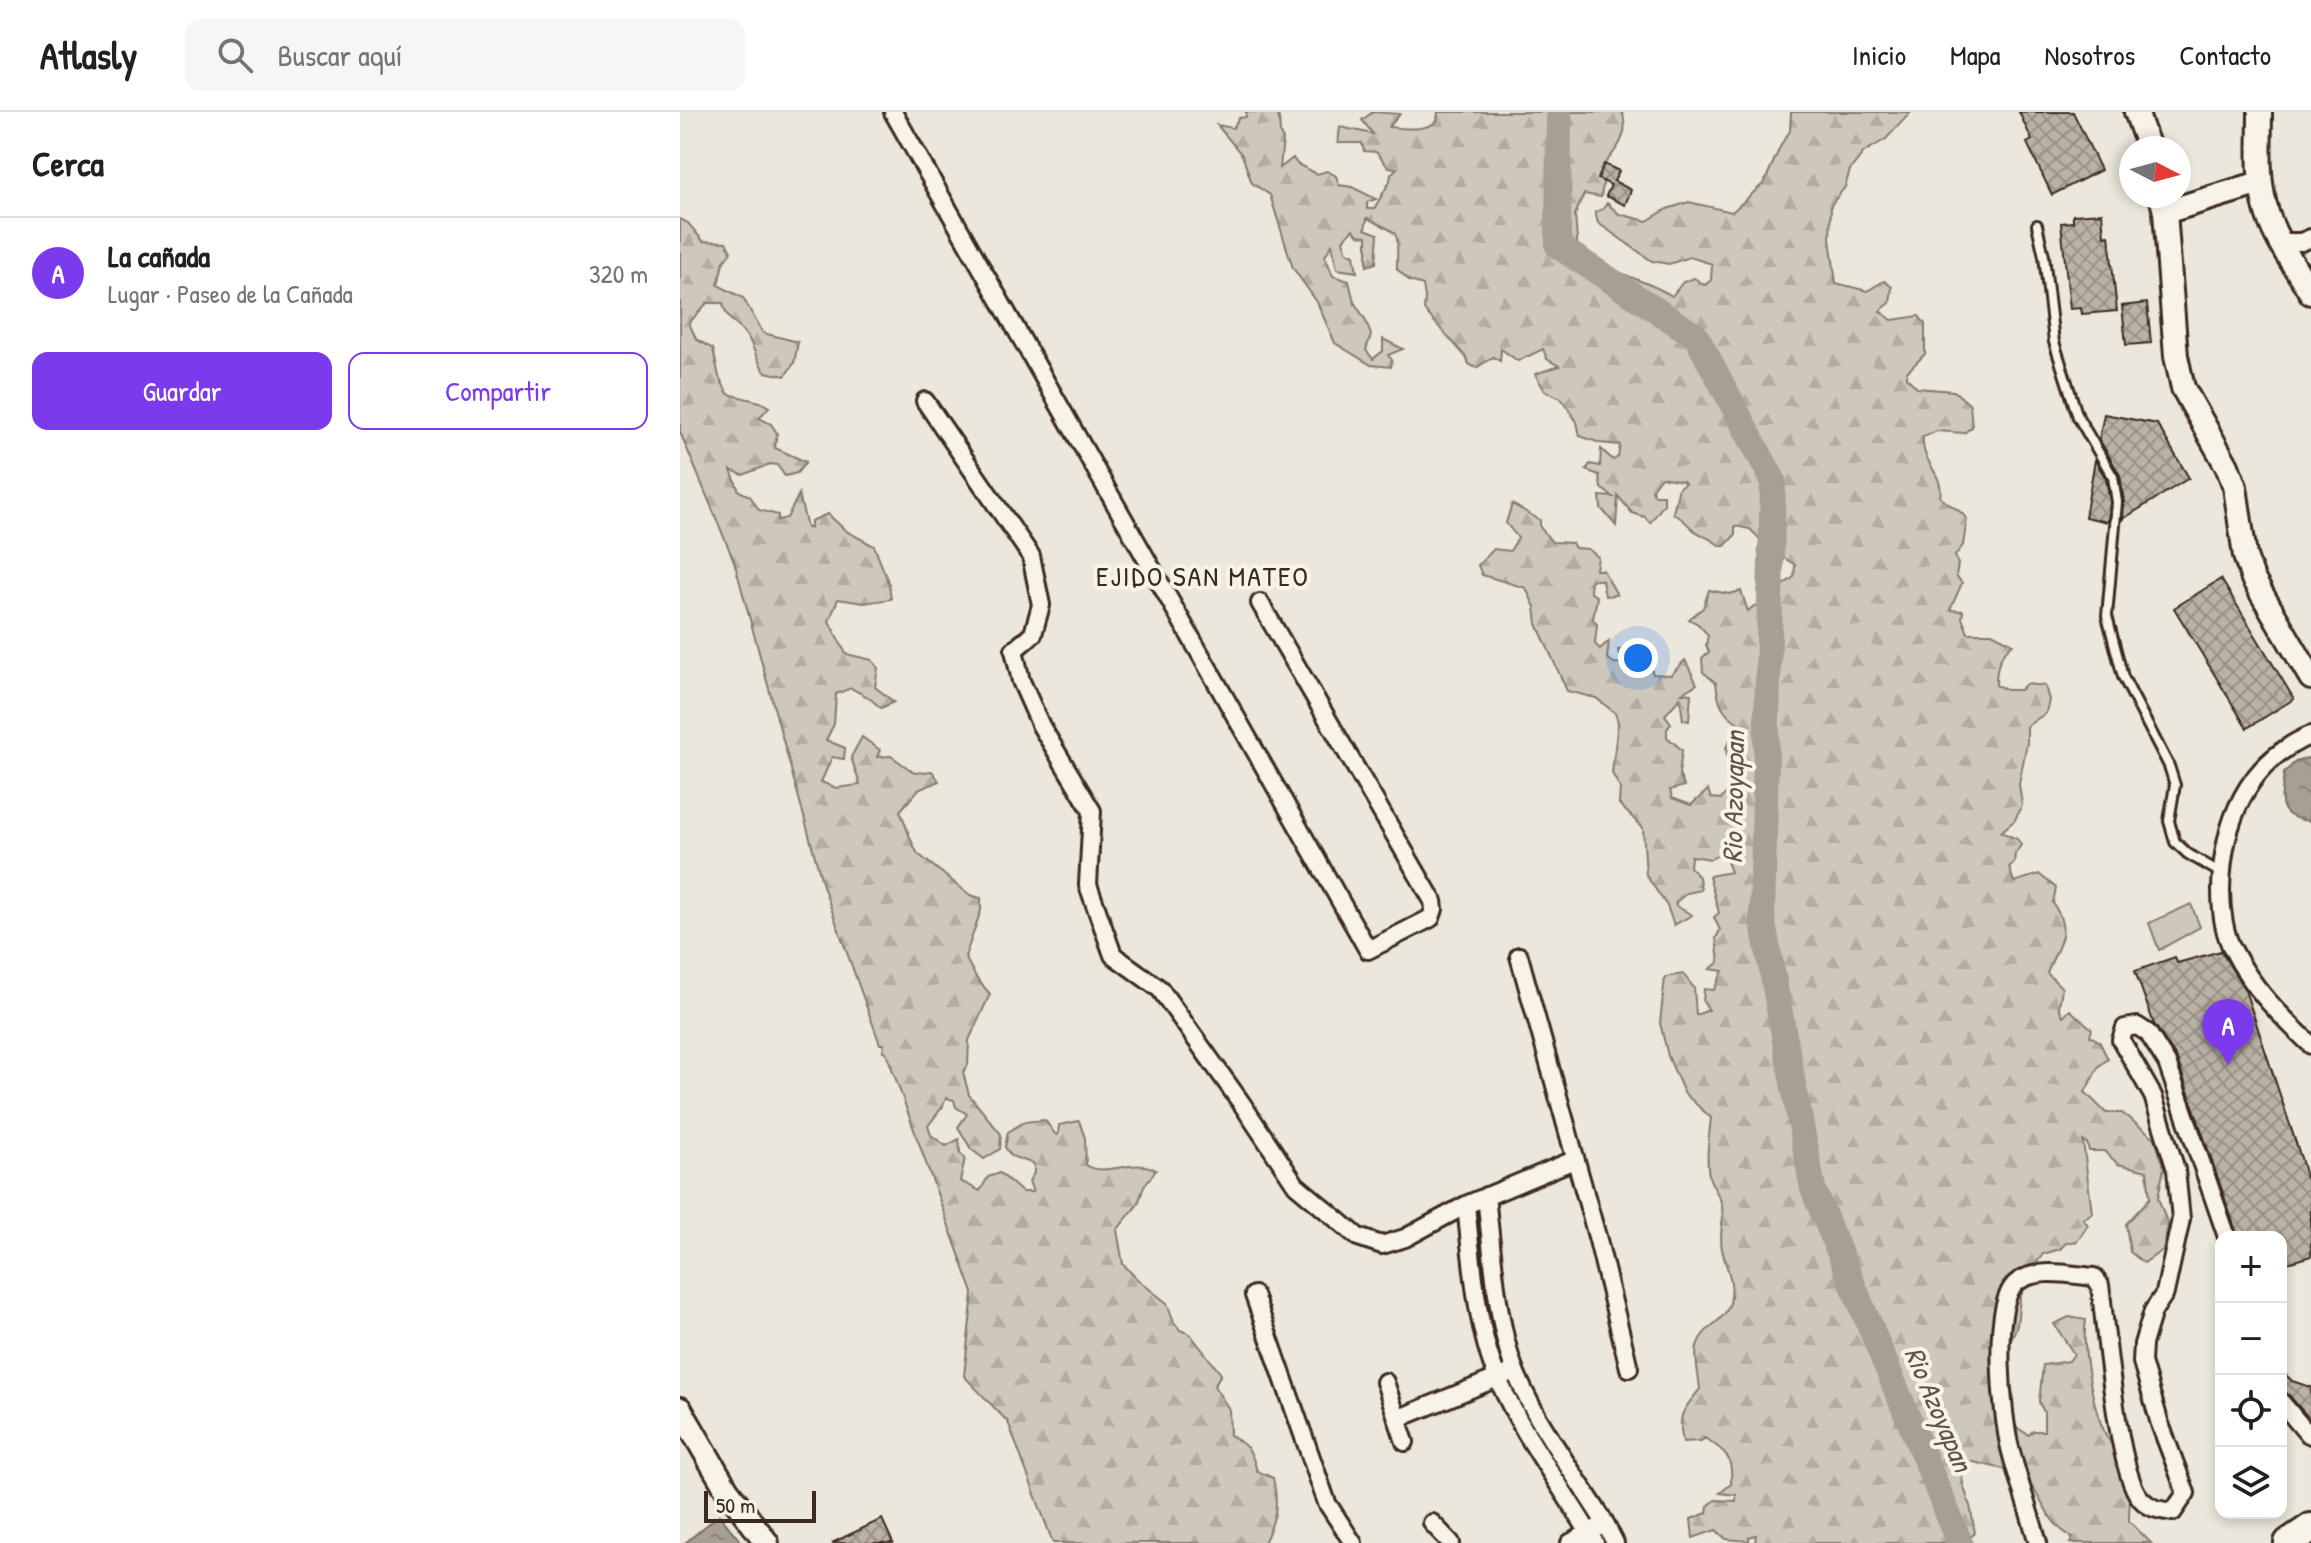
<!DOCTYPE html>
<html lang="es">
<meta charset="utf-8">
<style>
body{margin:0;font-family:"Patrick Hand",sans-serif;background:#f6f6f6;color:#202124}
.controls{position:absolute;right:24px;bottom:24px;display:grid;overflow:hidden;border-radius:16px;box-shadow:0 4px 12px #0003}
.controls button{width:72px;height:72px;display:grid;place-items:center;padding:0;border:0;border-bottom:2px solid #e0e0e0;background:#fff;color:#202124;font:40px sans-serif}
.compass{position:absolute;left:1439px;top:24px;width:72px;height:72px;border-radius:50%;background:#fff;box-shadow:0 4px 12px #0003;rotate:96deg}
.scale{position:absolute;left:24px;bottom:20px;width:112px;box-sizing:border-box;padding-left:8px;border:4px solid #3b2a1e;border-top:0;font-size:22px;line-height:28px;white-space:nowrap;color:#3b2a1e;-webkit-text-stroke:6px #f7f3e8;paint-order:stroke}
.you{position:absolute;left:958px;top:546px;width:28px;height:28px;margin:-20px;border:6px solid #fff;border-radius:50%;background:#1a73e8;box-shadow:0 0 0 12px #1a73e833}
.badge{display:grid;place-items:center;width:52px;height:52px;border-radius:50%;background:#7c3aed;color:#fff;font-size:26px;font-weight:700}
.pin{position:absolute;translate:-50% -66px;filter:drop-shadow(0 2px 4px #0008)}
.pin::after{content:'';position:absolute;top:42px;width:28px;height:24px;background:inherit;clip-path:polygon(0 0,100% 0,50% 100%)}
.list{margin:0;padding:0;list-style:none}
h2{display:flex;justify-content:space-between;align-items:center;height:104px;margin:0;padding:0 32px;font-size:34px}
h2 small{font-size:26px;font-weight:400;color:#757577}
.list li{display:grid;grid-template-columns:52px 1fr auto;gap:24px;align-items:center;box-sizing:border-box;height:112px;padding:0 32px;border-top:2px solid #e0e0e0}
.list b{display:block;font-size:30px;white-space:nowrap}
.list p{margin:0;font-size:26px;white-space:nowrap;color:#757577}
.list em{font-size:26px;font-style:normal;color:#757577}
.actions{display:flex;gap:16px;padding:24px 32px}
.actions a{flex:1;padding:18px 0;border:2px solid #7c3aed;border-radius:16px;text-align:center;font-size:28px;color:#7c3aed}
.actions .main{background:#7c3aed;color:#fff}
.icon{flex:none;width:44px;height:44px;fill:none;stroke:currentColor;stroke-width:2;stroke-linecap:round;stroke-linejoin:round}
.map{position:relative;flex:none;width:1631px;height:1431px;overflow:hidden}
header{display:flex;align-items:center;gap:48px;box-sizing:border-box;height:112px;padding:0 40px;background:#fff;border-bottom:2px solid #e0e0e0}
header strong{font-size:38px}
nav{display:flex;gap:44px;margin-inline-start:auto;font-size:28px}
.search{width:560px;height:72px;background:#f6f6f6;display:flex;align-items:center;gap:20px;box-sizing:border-box;padding:0 28px;border-radius:16px;color:#757577;font-size:30px}
main{display:flex}
aside{flex:1;background:#fff}
.map>svg:first-child{display:block}
</style>
<header>
<strong>Atlasly</strong>
<div class="search"><svg class="icon" aria-label="search" viewBox="0 0 24 24"><circle cx="10" cy="10" r="6"/><path d="M15 15l6 6"/></svg>Buscar aquí</div>
<nav><a>Inicio</a><a>Mapa</a><a>Nosotros</a><a>Contacto</a></nav>
</header>
<main>
<aside>
<h2>Cerca<small></small></h2>
<ul class="list">
<li><span class="badge">A</span><div><b>La cañada</b><p>Lugar · Paseo de la Cañada</p></div><em>320 m</em></li>
</ul>
<div class="actions"><a class="main">Guardar</a><a>Compartir</a></div>
</aside>
<div class="map">
<svg width="1631" height="1431" viewBox="0 0 1631 1431">
<defs>
<pattern id="forest-firs" width="22" height="20" patternUnits="userSpaceOnUse" patternTransform="scale(2)"><rect width="22" height="20" fill="#cec8bc"/><path d="M5 1l3.5 6h-7zM16 11l3.5 6h-7z" fill="#b2aca1"/></pattern>
<pattern id="water-ripples" width="26" height="14" patternUnits="userSpaceOnUse" patternTransform="scale(2)"><rect width="26" height="14" fill="#a89f93"/><path d="M2 4q2-2 4 0t4 0M15 11q2-2 4 0t4 0" fill="none" stroke="#8a8277"/></pattern>
<pattern id="building-cross-hatch" width="8" height="8" patternUnits="userSpaceOnUse" patternTransform="scale(2)"><rect width="8" height="8" fill="#bab2a7"/><path d="M0 0l8 8M0 8l8-8" fill="none" stroke="#989187"/></pattern>
</defs>
<rect width="100%" height="100%" fill="#ece7dc"/>
<filter id="ink" filterUnits="userSpaceOnUse"><feTurbulence type="fractalNoise" baseFrequency=".0125" numOctaves="2"/><feDisplacementMap in="SourceGraphic" scale="16" xChannelSelector="R" yChannelSelector="G"/><feConvolveMatrix kernelMatrix="1 2 1 2 8 2 1 2 1" color-interpolation-filters="sRGB"/></filter>
<g filter="url(#ink)">
<path fill="url(#forest-firs)" stroke="#84796d" stroke-width="2" d="M566 0H596C603 8 596 19 603 27L600 56 613 46 617 52 637 62 647 59 656 64 659 73 672 75 696 87 687 90V97H694L710 69 711 62 717 56 708 55 696 40 684 39 682 31H658L660 15 693 22 682 8 693 0 720 2 709 15C725 16 744 20 757 9L758 0H942C951 23 935 40 920 57L924 65 921 85 904 82 895 103 898 142 911 145 895 152 919 163 925 152C946 166 970 170 992 184L1003 170 1014 166 1025 173 1031 168 1032 152 1010 145 989 152 972 149 918 111 915 100 923 97 927 91 939 102 967 109 987 97 1009 90 1052 100 1084 71 1102 31 1110 19 1111 0H1231L1206 27 1184 40 1170 58 1165 75 1151 93 1150 127 1156 171 1187 179 1204 169 1212 175 1210 191 1200 199 1212 208 1239 204 1245 212V242L1227 260 1226 265 1237 276 1274 279 1290 293 1292 315 1284 321 1257 319 1243 325C1240 350 1265 362 1260 385 1269 394 1280 396 1287 407L1283 433 1275 444 1278 452 1276 464 1282 471 1270 498 1283 499 1282 506 1288 521H1312L1333 532C1319 542 1316 556 1316 573L1327 578H1340L1346 572 1365 574 1369 588 1366 601 1347 614V631L1339 672 1342 693 1335 708 1321 720 1337 727 1341 733 1335 742 1334 751 1329 755 1334 770 1359 762 1376 776 1373 791C1392 821 1379 830 1367 861L1382 876 1379 895 1383 904 1390 898 1412 917 1410 924 1419 929 1428 947 1419 954 1405 980 1426 1001H1442L1475 1026 1484 1056 1478 1086 1488 1113 1483 1138 1464 1151 1450 1140 1446 1112 1470 1086 1467 1059 1438 1052 1424 1039H1409L1407 1031 1403 1029 1412 1101 1403 1107 1408 1113 1397 1129 1386 1131 1380 1137 1363 1142 1352 1157 1340 1186 1337 1213 1330 1231V1271L1334 1286 1326 1292 1334 1314 1349 1323 1353 1319H1364V1300L1359 1290 1363 1253 1389 1249 1394 1242 1374 1212 1389 1205 1406 1208C1401 1236 1413 1297 1426 1323 1433 1337 1447 1349 1450 1366 1451 1379 1449 1395 1449 1409L1471 1431H1390L1393 1425C1372 1416 1365 1394 1352 1375L1343 1383 1332 1359 1285 1348C1278 1367 1285 1376 1290 1394 1292 1402 1293 1412 1295 1421L1283 1431H1075L1076 1423 1069 1425V1429L1046 1427 1036 1418 1013 1426 1011 1407 1027 1401 1028 1394 1035 1388 1056 1389V1383L1040 1381 1051 1372C1053 1345 1047 1340 1025 1326L1021 1329 1003 1330C997 1302 1003 1298 1020 1277 1019 1264 1014 1246 1017 1234 1022 1215 1045 1210 1050 1191 1055 1167 1046 1158 1042 1137 1039 1124 1044 1108 1042 1094 1041 1085 1033 1076 1030 1067 1025 1050 1029 1024 1031 1006L1004 981 988 944 980 911 985 865 1003 862 1014 876 1016 903 1029 898 1023 890 1024 877 1034 878 1043 859 1030 857 1039 850 1036 826 1040 818 1034 805 1039 801 1029 764 1051 760 1043 740 1031 747 1011 744 1010 755 1019 765 1021 778 1007 781 996 790V794L1012 803 994 813 987 794 966 763 963 716 939 692 940 676 932 661 938 610 935 601 916 586 887 579 857 512 855 495 846 476 802 463 798 453 814 437 830 439 838 426 826 411 832 392 860 408V415L872 430 892 431 895 436 908 437 918 445 916 458H923L937 483 925 484 922 468H911L910 480 917 485 913 507 917 512 915 532 920 537 929 529 927 546 934 551 945 552 938 538 952 536 956 532 962 534 973 562 991 563 1005 548 1017 572 1002 581 1011 582 1009 609 1003 608 1000 586 985 603 991 611 987 617V625L1002 638 999 662 1004 674 990 678 992 686 1011 693 1028 678 1031 686 1041 687 1052 675 1046 636 1059 611C1042 601 1038 590 1036 571L1023 560 1022 546 1029 540 1026 533 1028 523 1018 512 1009 507 1023 496 1029 478 1049 482 1061 479 1068 499 1074 494 1090 492 1096 478 1114 465 1115 453 1096 441 1083 446 1078 439 1081 428 1070 417 1055 414V423L1045 434H1040C1032 427 1023 424 1015 419 1007 412 1002 406 993 401L999 375 1005 371 1003 369 981 365 972 377 974 383H984V392L970 411 965 405 952 401 938 384 936 414 921 396 920 384 933 385 921 376 919 363 906 358 910 352 920 354 921 337 933 348 938 345 940 333 920 331 900 324 897 310 881 286 865 279 855 262 879 254 867 247 863 237 838 249 821 237 820 249 813 245 796 256 789 252 786 245 744 198 745 185 743 173 730 169 717 157C717 116 723 124 687 106L685 117 698 122 696 151 687 154V124L678 123 673 117 663 128 667 140 674 143 677 160 657 157 652 132 645 144 653 164 669 169 674 190 685 207 691 223 686 238 693 247 703 239V227L723 237 708 243 712 248 711 255 691 253 655 231 637 190 613 156 590 83 572 71 562 43 537 13 553 16 559 6 566 5Z
M0 107 8 111 23 129 46 130 51 140 43 151 38 173 63 186 83 221 118 230 114 251 105 264 85 260C78 250 75 240 70 229 62 213 47 212 43 191H27L9 211 16 227 33 237 39 265 48 282 80 290 89 295 79 306 91 312 97 321 95 336 126 350 117 361 105 364 97 353 90 352 63 363 51 358 59 379 70 384 79 398 98 403V408L107 406 119 382 127 416H131V409L148 402 166 419 194 434 209 472 211 487 184 491 158 487 149 509 166 542 192 548 198 556 195 575 214 590 201 596 188 585 171 576 156 582 154 612 146 628 165 636 164 647 152 645 141 670 156 676 180 673 171 645 182 625 200 638 197 645 211 644 235 661 252 659 259 669 238 678 220 699C227 714 230 730 238 742L290 783 301 786V798L285 845 297 867 310 882 289 928 288 953 283 960 289 983 321 1022 320 1037 304 1047 291 1037 278 1015 287 1002 276 995 274 988 266 986 263 994 248 1014 251 1023 266 1034 279 1027 280 1041 285 1046 280 1069 300 1079 308 1065 320 1061 342 1080H353L349 1069 354 1061V1052L331 1044 325 1035 328 1020 344 1010 365 1008 375 1022 378 1023 379 1013 399 1009 405 1026 406 1053C426 1066 454 1045 476 1058L464 1074 458 1092 437 1118 443 1152 458 1168 487 1191 494 1210 500 1218 510 1222 541 1262 534 1274 549 1297 550 1323C569 1335 571 1337 577 1359L593 1366C599 1395 596 1405 584 1431H373L328 1310 284 1264 293 1181 206 940 203 939 204 932H200L143 774 54 449 0 320Z"/>
<path fill="#cec8bc" stroke="#84796d" stroke-width="2" d="M1511 792 1520 815 1479 838 1469 811Z"/>
<path fill="url(#water-ripples)" stroke="#7c7064" stroke-width="2" d="M1627 646 1631 648 1629 709C1595 705 1601 689 1604 661L1615 650Z
M39 1403 62 1431H5Z"/>
<g fill="none" stroke-linecap="round" stroke-linejoin="round">
<path stroke="#a89f93" stroke-width="26" d="M879 0 878 134 1016 224 1093 368 1082 806 1133 1077 1280 1431"/>
</g>
<path fill="url(#building-cross-hatch)" stroke="#3b2a1e" stroke-width="2" d="M1339 0H1393L1421 58 1372 83 1347 31 1352 28Z
M924 52 939 59 934 69 951 78 945 93 926 84 931 73 918 67Z
M1422 101 1424 124 1429 123 1437 199 1402 202 1401 196 1390 197 1381 111 1393 110V103Z
M1467 191 1471 231 1446 233 1442 194Z
M1424 302 1477 312 1509 366 1443 407 1444 389 1440 363 1419 327Z
M1415 348 1426 367 1430 390 1428 410 1405 405Z
M1541 467 1614 587 1567 616 1494 496Z
M1541 839 1565 878 1621 1046 1631 1084V1144L1601 1153V1125H1558L1497 947 1474 912 1455 859 1495 845 1497 851Z
M1601 1258 1612 1269 1631 1275V1309L1609 1283 1601 1279Z
M202 1407 213 1431H152Z"/>
<g fill="none" stroke-linecap="round" stroke-linejoin="round">
<defs>
<path id="lane" d="M1357 113 1364 144 1374 230 1398 305 1433 365 1437 390 1427 504 1443 565 1489 654 1495 673 1489 709 1495 730 1508 742 1541 761"/>
<path id="street" d="M213 0 688 838 751 806 754 797 753 789 580 491
M1601 130H1621L1631 126
M245 289 351 444 361 493 353 522 334 538 341 569 361 614 412 699 408 773 433 843 480 877 562 992 616 1073 678 1125 702 1133 725 1126 786 1093 894 1048
M1631 623C1566 650 1542 712 1541 778 1541 797 1544 822 1553 838 1572 876 1601 904 1631 933
M839 844 918 1128 949 1256
M806 1084C812 1136 815 1191 829 1241 844 1295 895 1362 925 1411L935 1431
M786 1093C792 1149 796 1216 818 1267 844 1326 883 1376 915 1431
M574 1183 647 1391 673 1431
M705 1270 725 1330
M1601 1290 1627 1321 1631 1323
M717 1307 827 1262
M752 1411 771 1431
M890 1431 917 1416
M1358 1431C1349 1399 1338 1368 1330 1336 1322 1304 1311 1195 1335 1172 1355 1154 1390 1163 1414 1165L1420 1173C1426 1215 1437 1359 1460 1386 1470 1397 1479 1398 1493 1400L1506 1381 1480 1312 1462 1250 1463 1232 1473 1199 1485 1181 1501 1107 1496 1058 1473 984 1441 928 1445 916 1457 914 1468 921 1487 951 1547 1125"/>
<path id="secondary" d="M1456 0 1469 36
M1580 0C1580 31 1577 63 1585 93 1592 124 1615 154 1631 181
M1481 84 1485 100 1496 244 1503 276 1547 354 1555 375 1565 444 1573 467 1631 566
M1485 100 1580 71
M0 1297 47 1378 87 1431"/>
<path id="highway" d="M1609 1431 1631 1416"/>
</defs>
<use href="#lane" stroke="#3b2a1e" stroke-width="14"/>
<use href="#street" stroke="#3b2a1e" stroke-width="22"/>
<use href="#secondary" stroke="#3b2a1e" stroke-width="28"/>
<use href="#highway" stroke="#3b2a1e" stroke-width="34"/>
<use href="#lane" stroke="#f7f3e8" stroke-width="8"/>
<use href="#street" stroke="#f7f3e8" stroke-width="16"/>
<use href="#secondary" stroke="#f7f3e8" stroke-width="22"/>
<use href="#highway" stroke="#f7f3e8" stroke-width="28"/>
</g>
</g>
<g text-anchor="middle" stroke-width="8" stroke-linejoin="round" paint-order="stroke">
<g font-size="28" letter-spacing="2" fill="#3b2a1e" stroke="#f7f3e8">
<text x="523" y="474">EJIDO SAN MATEO</text>
</g>
<g font-size="28" font-style="italic" fill="#615347" stroke="#f7f3e8">
<text transform="translate(1053 685) rotate(-89)" y="10">Rio Azoyapan</text>
<text transform="translate(1259 1297) rotate(67)" y="10">Rio Azoyapan</text>
</g>
</g>
</svg>
<div class="controls">
<button>+</button>
<button>−</button>
<button><svg class="icon" aria-label="locate" viewBox="0 0 24 24"><circle cx="12" cy="12" r="6"/><path d="M12 2v4M12 18v4M2 12h4M18 12h4"/></svg></button>
<button><svg class="icon" aria-label="layers" viewBox="0 0 24 24"><path d="M12 4l9 5-9 5-9-5zM3 14l9 5 9-5"/></svg></button>
</div>
<svg class="compass" viewBox="-18 -18 36 36"><path d="M0-13l5 13h-10z" fill="#e53935"/><path d="M0 13l5-13h-10z" fill="#757577"/></svg>
<div class="scale">50 m</div>
<div class="you"></div>
<div class="pin badge" style="left:1548px;top:953px">A</div>
</div>
</main>
